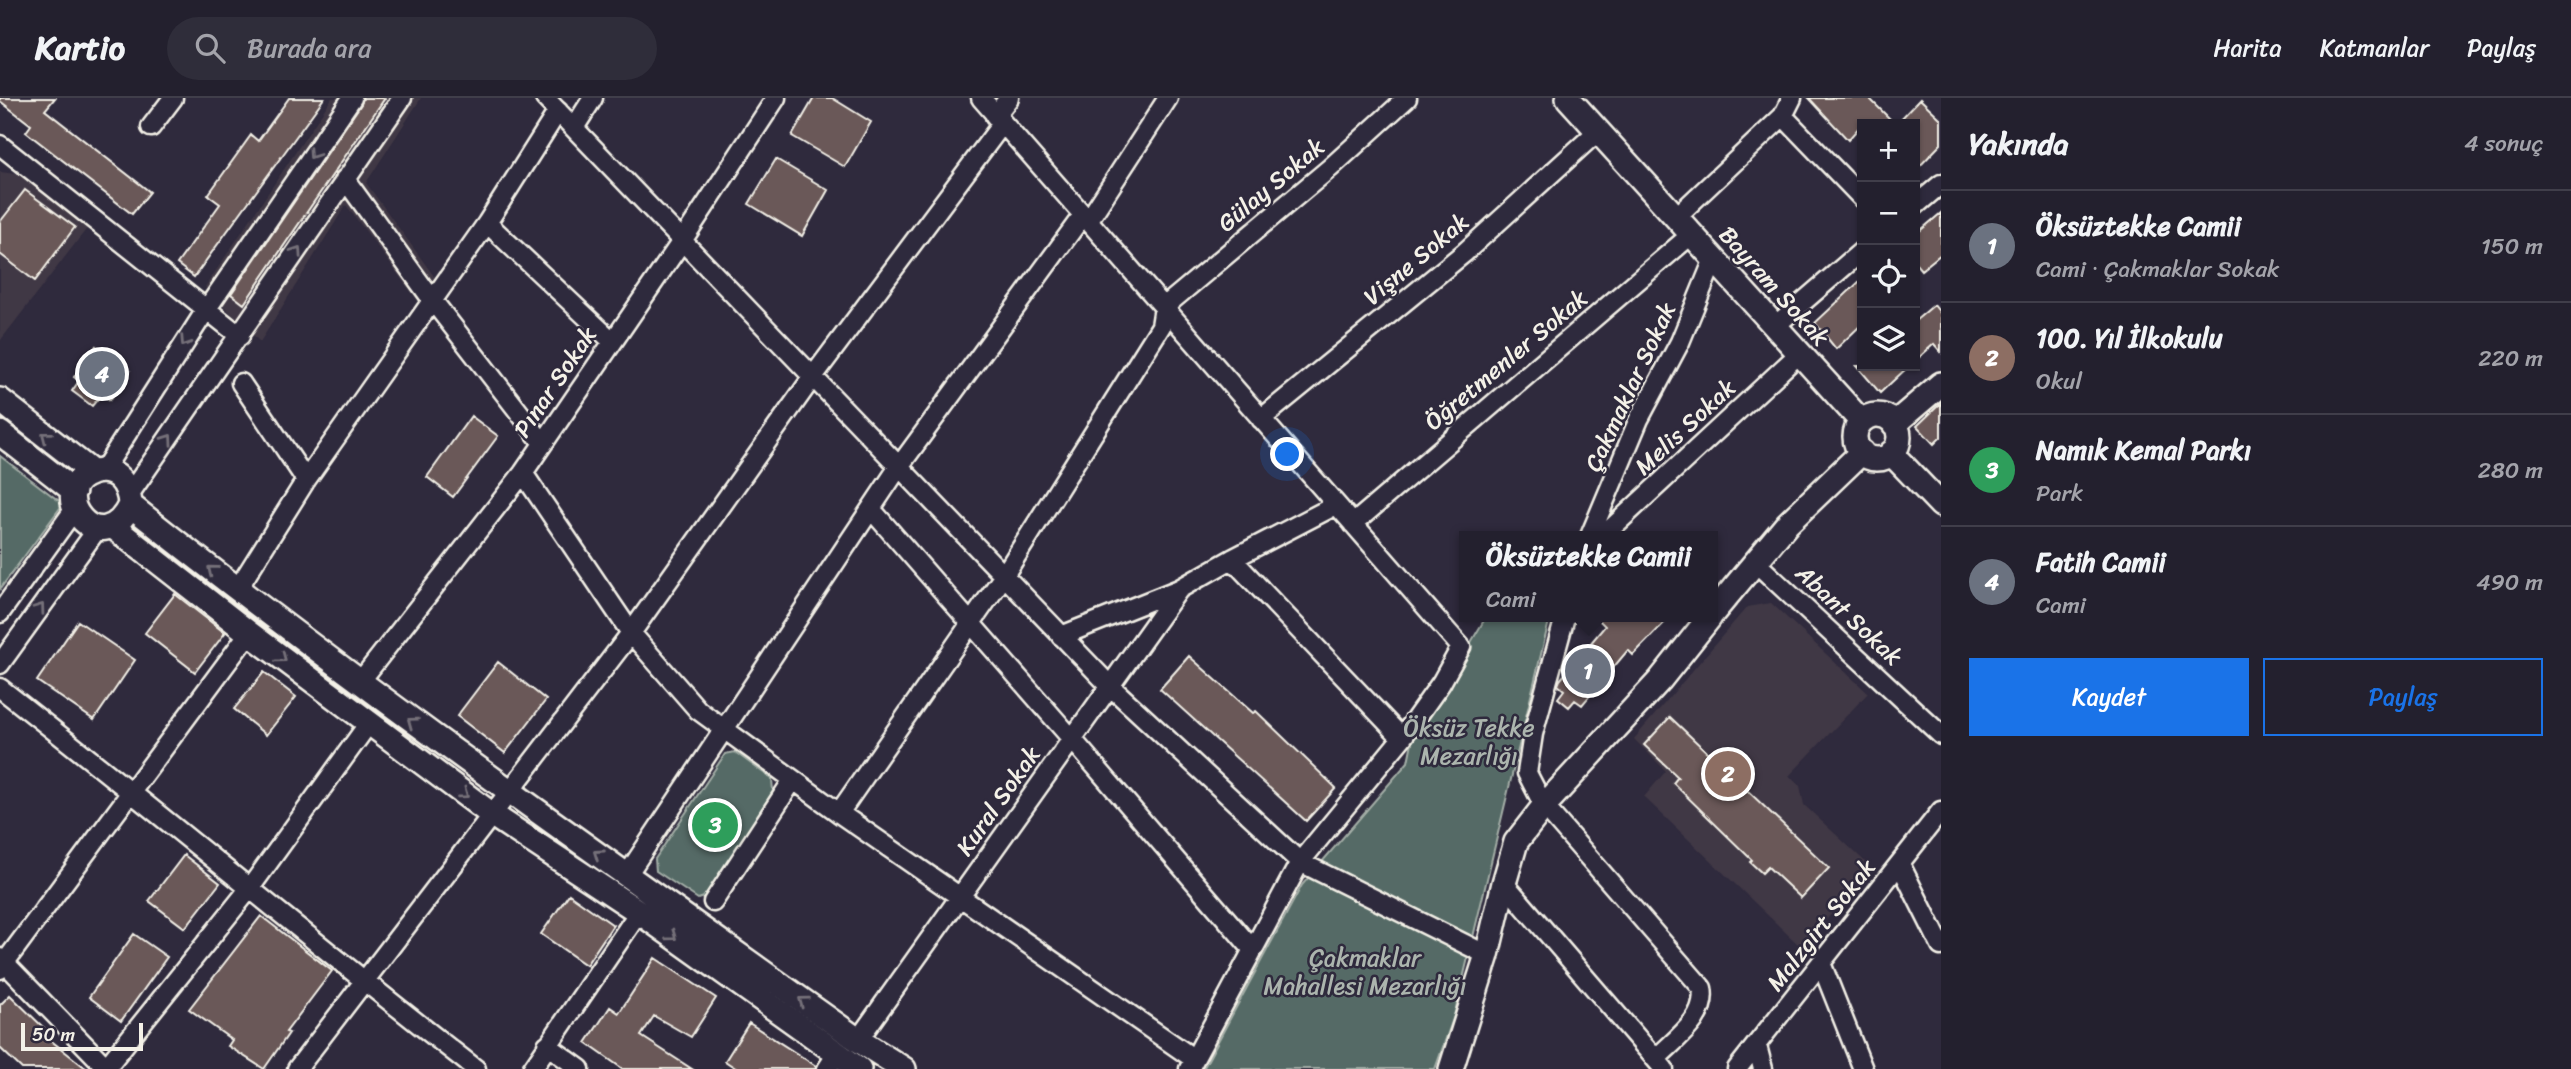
<!DOCTYPE html>
<html lang="tr">
<meta charset="utf-8">
<style>
body{margin:0;font-family:Sriracha,sans-serif;background:#2f2d3a;color:#f1f3f6}
.controls{position:absolute;right:21px;top:21px;display:grid;overflow:hidden;border-radius:0px;box-shadow:0 2px 5px #0004}
.controls button{width:63px;height:63px;display:grid;place-items:center;padding:0;border:0;border-bottom:2px solid #403e4a;background:#23202e;color:#f1f3f6;font:35px sans-serif}
.scale{position:absolute;left:21px;bottom:18px;width:122px;box-sizing:border-box;padding-left:7px;border:4px solid #f4f1e8;border-top:0;font-size:19px;line-height:24px;white-space:nowrap;color:#f4f1e8;-webkit-text-stroke:5px #2f2a3d;paint-order:stroke}
.you{position:absolute;left:1288px;top:357px;width:24px;height:24px;margin:-18px;border:5px solid #fff;border-radius:50%;background:#1a73e8;box-shadow:0 0 0 10px #1a73e833}
.badge{display:grid;place-items:center;width:46px;height:46px;border-radius:50%;background:#1a73e8;color:#fff;font-size:23px;font-weight:700}
.pin{position:absolute;translate:-50% -50%;border:4px solid #fff;box-shadow:0 2px 7px #0006}
.popup{position:absolute;left:1459px;top:433px;width:259px;height:91px;box-sizing:border-box;display:grid;place-content:center;border-radius:0px;background:#23202e;filter:drop-shadow(0 2px 5px #0005);font-size:23px;white-space:nowrap;color:#a3a3aa}
.popup b{font-size:26px;color:#f1f3f6}
.popup::after{content:'';position:absolute;left:50%;top:100%;margin-left:-14px;border:14px solid transparent;border-top-color:#23202e}
.list{margin:0;padding:0;list-style:none}
h2{display:flex;justify-content:space-between;align-items:center;height:91px;margin:0;padding:0 28px;font-size:30px}
h2 small{font-size:23px;font-weight:400;color:#a3a3aa}
.list li{display:grid;grid-template-columns:46px 1fr auto;gap:21px;align-items:center;box-sizing:border-box;height:112px;padding:0 28px;border-top:2px solid #403e4a}
.list b{display:block;font-size:26px;white-space:nowrap}
.list p{margin:0;font-size:23px;white-space:nowrap;color:#a3a3aa}
.list em{font-size:23px;font-style:normal;color:#a3a3aa}
.actions{display:flex;gap:14px;padding:21px 28px}
.actions a{flex:1;padding:16px 0;border:2px solid #1a73e8;border-radius:0px;text-align:center;font-size:24px;color:#1a73e8}
.actions .main{background:#1a73e8;color:#fff}
.icon{flex:none;width:38px;height:38px;fill:none;stroke:currentColor;stroke-width:2;stroke-linecap:round;stroke-linejoin:round}
.map{position:relative;flex:none;width:1941px;height:971px;overflow:hidden}
header{display:flex;align-items:center;gap:42px;box-sizing:border-box;height:98px;padding:0 35px;background:#23202e;border-bottom:2px solid #403e4a}
header strong{font-size:33px}
nav{display:flex;gap:38px;margin-inline-start:auto;font-size:24px}
.search{width:490px;height:63px;background:#2f2d3a;display:flex;align-items:center;gap:18px;box-sizing:border-box;padding:0 24px;border-radius:38px;color:#a3a3aa;font-size:26px}
main{display:flex}
aside{flex:1;background:#23202e}
.map>svg:first-child{display:block}
</style>
<header>
<strong>Kartio</strong>
<div class="search"><svg class="icon" aria-label="search" viewBox="0 0 24 24"><circle cx="10" cy="10" r="6"/><path d="M15 15l6 6"/></svg>Burada ara</div>
<nav><a>Harita</a><a>Katmanlar</a><a>Paylaş</a></nav>
</header>
<main>
<div class="map">
<svg width="1941" height="971" viewBox="0 0 1941 971">
<rect width="100%" height="100%" fill="#2f2a3d"/>
<filter id="ink" filterUnits="userSpaceOnUse"><feTurbulence type="fractalNoise" baseFrequency=".0143" numOctaves="2"/><feDisplacementMap in="SourceGraphic" scale="14" xChannelSelector="R" yChannelSelector="G"/><feConvolveMatrix kernelMatrix="1 2 1 2 8 2 1 2 1" color-interpolation-filters="sRGB"/></filter>
<g filter="url(#ink)">
<path fill="#413845" d="M332 0H421L366 85 436 181 419 204 346 107 260 244 205 189Z
M0 74 24 77 88 129 0 243Z
M1771 505 1868 595 1789 678 1800 688 1804 707 1873 771 1801 849 1644 699 1666 673 1634 641 1747 509Z"/>
<path fill="#556b66" stroke="#a4aea7" stroke-width="2" d="M0 358 63 406 0 491Z
M1486 519H1550L1454 918 1435 971H1203L1302 787 1408 664 1412 644Z
M735 654 772 681 773 693 707 798 698 801 656 773 655 761 725 656Z"/>
<path fill="#6a5858" stroke="#f4f1e8" stroke-width="2" d="M0 0H55L45 12 150 94 132 116 26 34 31 27 0 3Z
M289 0H324L194 179 177 166 220 106 208 97 251 37 258 43Z
M363 0H385L244 206 231 196 361 6Z
M814 0H832L871 24 845 69 792 38Z
M1809 0H1869L1895 26H1862L1848 42Z
M1920 1 1941 21V46L1915 73V26H1896Z
M776 61 828 92 802 138 749 106Z
M25 92 75 129 35 183 0 156V124Z
M1941 115V156L1921 172 1915 165V137Z
M1862 181V226L1836 251 1815 225Z
M1934 207 1941 216V254L1934 246 1915 263V223Z
M96 248 130 273 110 302 102 296 92 308 72 293 79 283 74 279Z
M1857 268H1909L1880 295Z
M1941 305V339L1934 346 1917 328Z
M471 318 498 338 453 399 427 379Z
M175 496 225 535 195 574 145 535Z
M1596 519H1670L1633 557 1628 552 1582 607 1575 602 1569 609 1558 600 1564 592 1558 587 1560 582 1605 528Z
M78 523 135 562 94 622 37 583Z
M1189 558 1253 615 1256 613 1336 690 1306 723 1160 591Z
M498 564 546 602 505 655 457 618Z
M264 574 296 599 266 637 234 611Z
M1670 619 1829 770 1801 800 1768 769 1762 775 1750 764 1752 762 1673 685 1678 679 1644 647Z
M184 757 220 785 185 830 149 803Z
M569 796 613 827 586 867 541 836Z
M261 818 332 873 286 934 289 935 264 971 228 948 232 942 189 911Z
M134 836 167 859 121 923 89 899Z
M655 860 716 900 691 939 654 918 641 938 692 971H623L586 945 610 909 619 915Z
M10 897 44 930 40 934 87 971H22L0 950V907Z
M749 925 816 968V971H737L725 963Z"/>
<g fill="none" stroke-linecap="round" stroke-linejoin="round">
<defs>
<path id="minor" d="M545 0 1110 588 1300 764 1487 857
M981 0 1461 549 1441 585 1402 640 1232 461
M995 18 1009 0
M1783 18 1862 100
M151 29 173 0
M574 30 593 0
M0 47 240 238
M345 81 433 203 543 345
M1915 108 1941 86
M1676 119 1783 18 1792 0
M1088 123 1168 0
M487 125 612 243
M1775 228 1862 153
M241 285 306 382
M1261 321 1464 155 1598 33
M103 373 206 212 352 0
M523 375 631 535 698 612 839 715 1194 961
M129 397 402 0
M871 411 1072 641 1253 852
M1353 426 1692 136
M1590 438 1639 321 1680 244 1714 161
M1603 438 1800 255
M1754 463 1941 637
M237 492 306 382 487 125 558 13
M0 515 74 412
M1565 519 1533 636 1527 675 1544 708 1702 890C1708 920 1675 941 1656 961
M1061 538 1179 491 1232 461 1336 407
M0 566 98 430
M359 585 523 375 682 143 776 0
M0 590C160 715 316 847 476 971
M839 715 1003 479 1161 228 1164 209 1330 70 1407 0
M1900 766 1941 848
M627 777 898 370 1083 117
M1504 785 1664 971
M713 804 793 682
M0 860 108 971
M1821 865 1863 971
M0 871 249 535
M858 942 1179 491
M547 947 580 971
M1757 948 1763 971
M105 971 250 790 369 625
M297 971 631 535 812 280 1002 26
M532 971 639 814
M827 971 836 957
M1189 971 1300 764 1402 640
M1737 971 1941 713"/>
<path id="major" d="M1568 0 1861 323
M0 302 92 374
M1855 339a22 22 0 1 1 44 0a22 22 0 1 1-44 0Z
M1894 326 1941 286
M0 335 74 393
M1891 355 1941 407
M130 407C100 469 42 391 92 375 115 367 129 386 130 407 366 595 613 767 858 942L904 971
M112 428 249 535 491 716 639 814 859 971
M1712 516 1788 425 1862 354
M1451 971 1487 857 1504 785 1516 744 1544 708 1660 582 1710 519"/>
</defs>
<use href="#minor" stroke="#f4f1e8" stroke-width="23"/>
<use href="#major" stroke="#f4f1e8" stroke-width="28"/>
<use href="#minor" stroke="#2f2a3d" stroke-width="18"/>
<use href="#major" stroke="#2f2a3d" stroke-width="23"/>
</g>
<defs><path id="oneway-chevron" d="M-2-3.5L2.5 0L-2 3.5" fill="none" stroke-width="1.6" stroke-linecap="round" stroke-linejoin="round" transform="scale(1.75)"/></defs>
<g stroke="#747079">
<use href="#oneway-chevron" transform="translate(313 56) rotate(124)"/>
<use href="#oneway-chevron" transform="translate(297 153) rotate(-56)"/>
<use href="#oneway-chevron" transform="translate(185 244) rotate(123)"/>
<use href="#oneway-chevron" transform="translate(46 338) rotate(-142)"/>
<use href="#oneway-chevron" transform="translate(168 341) rotate(-55)"/>
<use href="#oneway-chevron" transform="translate(212 472) rotate(-141)"/>
<use href="#oneway-chevron" transform="translate(40 510) rotate(-54)"/>
<use href="#oneway-chevron" transform="translate(282 560) rotate(37)"/>
<use href="#oneway-chevron" transform="translate(412 624) rotate(-144)"/>
<use href="#oneway-chevron" transform="translate(464 696) rotate(37)"/>
<use href="#oneway-chevron" transform="translate(598 756) rotate(-145)"/>
<use href="#oneway-chevron" transform="translate(672 838) rotate(36)"/>
<use href="#oneway-chevron" transform="translate(803 903) rotate(-144)"/>
</g>
</g>
<g text-anchor="middle" stroke-width="5" stroke-linejoin="round" paint-order="stroke">
<g font-size="24" fill="#f4f1e8" stroke="#2f2a3d">
<text transform="translate(1271 87) rotate(-40)" y="8">Gülay Sokak</text>
<text transform="translate(1416 161) rotate(-40)" y="8">Vişne Sokak</text>
<text transform="translate(1774 188) rotate(48)" y="8">Bayram Sokak</text>
<text transform="translate(1506 262) rotate(-40)" y="8">Öğretmenler Sokak</text>
<text transform="translate(555 284) rotate(-56)" y="8">Pınar Sokak</text>
<text transform="translate(1630 289) rotate(-65)" y="8">Çakmaklar Sokak</text>
<text transform="translate(1685 329) rotate(-43)" y="8">Melis Sokak</text>
<text transform="translate(1849 517) rotate(43)" y="8">Abant Sokak</text>
<text transform="translate(998 703) rotate(-55)" y="8">Kural Sokak</text>
<text transform="translate(1821 827) rotate(-52)" y="8">Malzgirt Sokak</text>
</g>
<g font-size="24" fill="#acb5ae" stroke="#2f2a3d">
<text x="1469" y="638">Öksüz Tekke<tspan x="1469" dy="28">Mezarlığı</tspan></text>
<text x="1365" y="868">Çakmaklar<tspan x="1365" dy="28">Mahallesi Mezarlığı</tspan></text>
</g>
</g>
</svg>
<div class="controls">
<button>+</button>
<button>−</button>
<button><svg class="icon" aria-label="locate" viewBox="0 0 24 24"><circle cx="12" cy="12" r="6"/><path d="M12 2v4M12 18v4M2 12h4M18 12h4"/></svg></button>
<button><svg class="icon" aria-label="layers" viewBox="0 0 24 24"><path d="M12 4l9 5-9 5-9-5zM3 14l9 5 9-5"/></svg></button>
</div>
<div class="scale">50 m</div>
<div class="you"></div>
<div class="pin badge" style="left:1588px;top:573px;background:#6b7280">1</div>
<div class="popup"><b>Öksüztekke Camii</b>Cami</div>
<div class="pin badge" style="left:1728px;top:676px;background:#8d6e63">2</div>
<div class="pin badge" style="left:715px;top:727px;background:#2e9e5b">3</div>
<div class="pin badge" style="left:102px;top:276px;background:#6b7280">4</div>
</div>
<aside>
<h2>Yakında<small>4 sonuç</small></h2>
<ul class="list">
<li><span class="badge" style="background:#6b7280">1</span><div><b>Öksüztekke Camii</b><p>Cami · Çakmaklar Sokak</p></div><em>150 m</em></li>
<li><span class="badge" style="background:#8d6e63">2</span><div><b>100. Yıl İlkokulu</b><p>Okul</p></div><em>220 m</em></li>
<li><span class="badge" style="background:#2e9e5b">3</span><div><b>Namık Kemal Parkı</b><p>Park</p></div><em>280 m</em></li>
<li><span class="badge" style="background:#6b7280">4</span><div><b>Fatih Camii</b><p>Cami</p></div><em>490 m</em></li>
</ul>
<div class="actions"><a class="main">Kaydet</a><a>Paylaş</a></div>
</aside>
</main>
